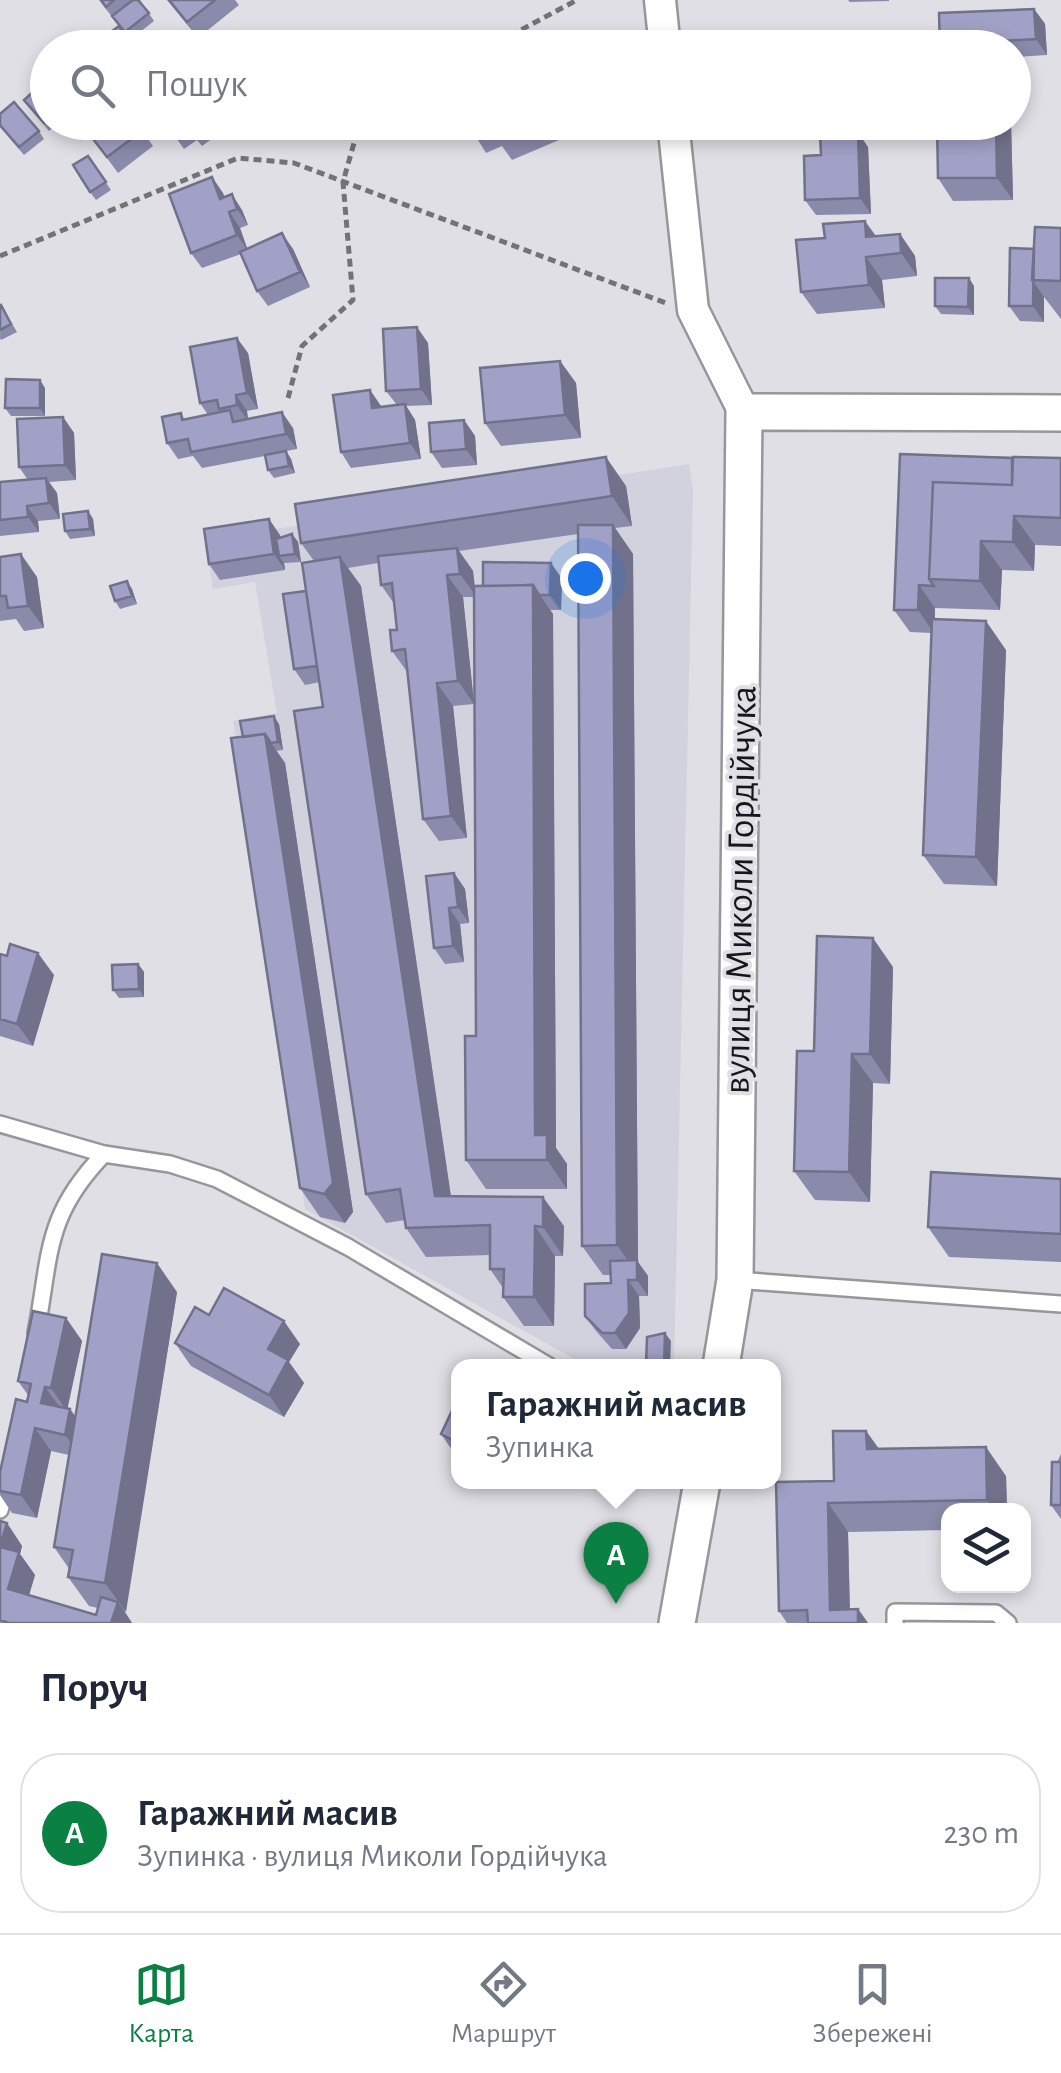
<!DOCTYPE html>
<html lang="uk">
<meta charset="utf-8">
<style>
body{margin:0;font-family:"Alegreya Sans",sans-serif;background:#f2f2f3;color:#1f2937}
.controls{position:absolute;right:30px;bottom:30px;display:grid;overflow:hidden;border-radius:20px;box-shadow:0 5px 15px #0003}
.controls button{width:90px;height:90px;display:grid;place-items:center;padding:0;border:0;border-bottom:2px solid #e0e1e3;background:#fff;color:#1f2937;font:50px sans-serif}
.you{position:absolute;left:585px;top:578px;width:35px;height:35px;margin:-25px;border:8px solid #fff;border-radius:50%;background:#1a73e8;box-shadow:0 0 0 15px #1a73e833}
.badge{display:grid;place-items:center;width:65px;height:65px;border-radius:50%;background:#0b8043;color:#fff;font-size:32px;font-weight:700}
.pin{position:absolute;translate:-50% -82px;filter:drop-shadow(0 2px 5px #0008)}
.pin::after{content:'';position:absolute;top:52px;width:35px;height:30px;background:inherit;clip-path:polygon(0 0,100% 0,50% 100%)}
.popup{position:absolute;left:451px;top:1359px;width:330px;height:130px;box-sizing:border-box;display:grid;place-content:center;border-radius:20px;background:#fff;filter:drop-shadow(0 2px 8px #0005);font-size:32px;white-space:nowrap;color:#747a83}
.popup b{font-size:38px;color:#1f2937}
.popup::after{content:'';position:absolute;left:50%;top:100%;margin-left:-20px;border:20px solid transparent;border-top-color:#fff}
.list{margin:0;padding:0;list-style:none}
h2{display:flex;justify-content:space-between;align-items:center;height:130px;margin:0;padding:0 40px;font-size:42px}
h2 small{font-size:32px;font-weight:400;color:#747a83}
.list li{display:grid;grid-template-columns:65px 1fr auto;gap:30px;align-items:center;box-sizing:border-box;height:160px;margin:0 20px 20px;padding:0 20px;border:2px solid #e0e1e3;border-radius:40px}
.list b{display:block;font-size:38px;white-space:nowrap}
.list p{margin:0;font-size:32px;white-space:nowrap;color:#747a83}
.list em{font-size:32px;font-style:normal;color:#747a83}
.icon{flex:none;width:55px;height:55px;fill:none;stroke:currentColor;stroke-width:2;stroke-linecap:round;stroke-linejoin:round}
.map{position:relative;flex:none;width:1061px;height:1623px;overflow:hidden}
.search{position:absolute;background:#fff;box-shadow:0 5px 15px #0003;left:30px;right:30px;top:30px;height:110px;display:flex;align-items:center;gap:25px;box-sizing:border-box;padding:0 35px;border-radius:55px;color:#747a83;font-size:38px}
.sheet{height:310px;background:#fff}
nav{display:flex;justify-content:space-around;align-items:center;box-sizing:border-box;height:140px;border-top:2px solid #e0e1e3;background:#fff;font-size:28px;color:#747a83}
nav a{display:grid;justify-items:center;gap:5px}
nav .on{color:#0b8043}
.map>svg:first-child{display:block}
</style>
<div class="map">
<svg width="1061" height="1623" viewBox="0 0 1061 1623">
<rect width="100%" height="100%" fill="#dfdfe5"/>
<path fill="#d1d2de" d="M689 464 693 489 674 1366H587L305 1209 233 721 277 713 255 582 213 589 205 540Z"/>
<g fill="none" stroke-linecap="round" stroke-linejoin="round">
<defs>
<path id="service" d="M0 1124 104 1154 170 1164 217 1179 348 1247 549 1366
M735 1280 1061 1304
M36 1333C51 1255 44 1216 104 1154
M0 1510 8 1483
M895 1623V1612L996 1613 1008 1623"/>
<path id="minor" d="M660 0 665 48
M673 122 693 310 744 412"/>
<path id="tertiary" d="M721 1366 735 1280 744 412 1061 413
M677 1623 702 1482"/>
</defs>
<use href="#service" stroke="#96969b" stroke-width="20"/>
<use href="#minor" stroke="#96969b" stroke-width="35"/>
<use href="#tertiary" stroke="#96969b" stroke-width="40"/>
<path stroke="#737377" stroke-width="5" stroke-dasharray="8 5" stroke-linecap="butt" d="M487 48 577 0
M0 256 238 158 294 163 666 303
M288 398 302 346 353 300 343 182 360 122"/>
<use href="#service" stroke="#fff" stroke-width="15"/>
<use href="#minor" stroke="#fff" stroke-width="30"/>
<use href="#tertiary" stroke="#fff" stroke-width="35"/>
</g>
<path fill="#8a8aab" d="M99 0H140L154 21 130 40Z
M167 0H235L239 5 198 38Z
M848 0H889V1L850 2Z
M1034 9 1045 24 1047 55 1014 57V48H940Z
M24 100 48 103V122H59L49 131Z
M0 114 39 131 44 139 24 155 0 127Z
M136 122 153 146 118 173 90 135Z
M165 122H235L202 146 197 140 184 149Z
M467 122H551L559 140 512 160 502 146 486 153Z
M937 122H1011L1013 200 953 201 938 178Z
M868 147 871 214 816 215 805 200 821 155Z
M88 156 111 190 96 200 90 192Z
M212 177 225 197 242 210 248 225 240 228 247 248 293 249 310 287 268 306 257 291 241 254 202 268 191 253Z
M1061 228V319L1044 297V322L1020 321 1009 306 1034 249Z
M900 234 915 256 917 276 882 280 885 308 817 314 801 292 875 236Z
M974 286V315L941 314 935 306Z
M1 305 17 332 1 340 0 338Z
M428 343 432 405 406 406 415 420 421 459 351 468 341 452 370 390 381 407 397 405 386 391Z
M248 353 258 409 247 411 248 419 293 428 297 449 286 451 291 459 295 473 274 478 268 470 265 456 202 468 193 456 178 459 167 443 181 413 185 420 208 415 200 403Z
M560 361 576 383 581 438 501 446 485 423Z
M45 388V416H11L5 408Z
M63 417 74 433 76 480 49 482 57 493 60 519 38 521 39 532 0 536V482L28 480 19 467Z
M464 420 475 436 477 465 442 468 431 452Z
M900 454 1061 458V546L1035 545 1034 571 1002 570 1000 610 935 608V620L1006 650 997 886 944 884 923 855 932 633 910 632 894 610Z
M626 486 632 526 615 528 633 554 638 1262 648 1276V1296H639L640 1328 626 1349H612L596 1331 585 1316 611 1283V1275H603L582 1246 578 534 459 551 473 571 474 586H483L551 563 562 579 561 610H550L553 614 556 1148 567 1164V1189H486L466 1160 476 1036 474 597H463L474 704 453 706 467 838 439 841 423 819 408 673 392 651 397 630 395 605 381 585 378 563 348 568 361 586 451 1196 564 1226 563 1256H555L554 1326H524L503 1297V1288L490 1269V1255L426 1257 406 1228 405 1220 386 1223 366 1194 323 707 320 682 305 685 294 669 306 591 314 561 301 543Z
M88 511 93 519 95 536 70 539 65 531Z
M269 519 280 538 292 534 298 542 301 562 284 563 285 570 220 580 209 564Z
M0 557 37 577 44 628 24 631 16 619 0 621Z
M132 589 137 604 120 609 115 601Z
M279 724 283 750 276 751 285 763 353 1212 345 1223 320 1217 300 1188 243 737Z
M454 873 465 889 469 923 460 924 464 962 445 964 434 948Z
M0 954 54 975 33 1046 0 1036Z
M138 964 144 972V997L119 998 113 990Z
M893 967 890 1084 873 1083 870 1202 815 1200 794 1171 814 1051Z
M1061 1179V1262L949 1257 928 1227Z
M177 1292 125 1612 132 1623H0V1521L7 1523 22 1546 20 1554 35 1575 29 1595 96 1615 98 1608 89 1606 68 1577 70 1570 54 1547 69 1455 51 1451 37 1518 12 1513 0 1495V1472L28 1395 18 1381 66 1318 82 1341 67 1408 70 1409 75 1416Z
M209 1315 300 1344 289 1362 304 1383 284 1417 191 1366 175 1343Z
M458 1398V1453L452 1450 441 1434Z
M866 1431 879 1449 1006 1476 1007 1510H948V1530L848 1532 850 1609H858L868 1623H787L779 1611 834 1481Z
M1061 1454V1519L1051 1505 1057 1462Z"/>
<path fill="#71718b" d="M1034 9 1045 24 1047 55 1036 39Z
M745 33 755 48H747Z
M547 122H551L559 140Z
M996 122H1011L1013 200 997 178Z
M858 132 868 147 871 214 860 198Z
M212 177 223 193 231 214 220 199Z
M232 194 242 210 248 225 237 209Z
M229 212 240 228 248 251 237 235Z
M865 221 881 243 866 237Z
M282 233 293 249 310 287 300 272Z
M900 234 915 256 917 276 901 253Z
M866 257 882 280 885 308 869 285Z
M969 278 974 286V315L968 307Z
M1033 281 1044 297V322L1033 306Z
M417 327 428 343 432 405 421 389Z
M237 338 248 353 258 409 247 393Z
M560 361 576 383 581 438 565 415Z
M40 380 45 388V416L40 408Z
M370 390 381 406 383 424 372 408Z
M236 395 247 411 248 421 237 405Z
M405 404 415 420 421 459 410 443Z
M282 412 293 428 297 449 286 434Z
M63 417 74 433 76 480 65 465Z
M464 420 475 436 477 465 466 449Z
M286 451 291 459 295 473 289 466Z
M606 457 626 486 632 526 612 496Z
M46 478 57 493 60 519 49 503Z
M27 506 38 521 39 532 28 517Z
M88 511 93 519 95 536 90 529Z
M1014 516 1035 545 1034 571 1013 542Z
M269 519 280 535 283 555 279 556 284 563 285 570 274 554Z
M613 525 633 554 638 1262 648 1276V1296L637 1280V1274L617 1245Z
M292 534 298 542 301 562 295 554Z
M981 541 1002 570 1000 610 980 581Z
M457 548 473 571 476 596 460 574Z
M21 554 37 577 44 628 28 606Z
M340 557 361 586 455 1225 435 1196Z
M551 563 562 579 561 610 550 595Z
M447 575 463 597 474 704 458 681Z
M127 581 132 589 137 604 132 596Z
M533 585 553 614 556 1148 567 1164V1189L547 1160 535 1135Z
M919 585 935 608 934 633 918 610Z
M986 621 1006 650 997 886 976 857Z
M437 683 453 706 467 838 451 816Z
M274 716 279 724 283 750 278 742Z
M265 734 285 763 353 1212 345 1223 324 1194Z
M454 873 465 889 469 923 458 907Z
M449 908 460 924 464 962 453 946Z
M873 938 893 967 890 1084 870 1054Z
M38 953 54 975 33 1046 17 1024Z
M138 964 144 972V997L139 989Z
M852 1054 873 1083 870 1202 849 1172Z
M543 1197 564 1226 563 1256 543 1227Z
M535 1226 555 1256 554 1326 534 1297Z
M157 1263 177 1292 126 1612 105 1583Z
M628 1280 639 1296 640 1328 626 1349 615 1333Z
M66 1318 82 1341 67 1411 51 1388Z
M284 1321 300 1344 289 1362 304 1383 284 1417 269 1395 268 1349Z
M665 1333 671 1341 670 1366H664Z
M45 1387 61 1409 41 1403Z
M70 1409 86 1432 81 1457 65 1435Z
M35 1428 51 1451 37 1518 21 1495Z
M866 1431 887 1460 867 1449Z
M986 1447 1006 1476 1007 1510H994L987 1500Z
M828 1503 848 1532 850 1623 830 1610Z
M7 1523 22 1546 20 1554 35 1575 24 1612 8 1589 0 1547Z
M118 1602 132 1623H111Z
M858 1609 868 1623H858Z"/>
<path fill="#a1a1c7" stroke="#71718b" stroke-width="2.5" d="M101 0H114L106 7Z
M133 0H138L149 13 125 32 112 16Z
M169 0H215L187 22Z
M1034 9 1036 39 966 43V48H940L939 13Z
M119 26 133 48H89Z
M745 33 747 48H720L718 37Z
M36 89 48 103V120L44 123 24 100Z
M14 102 39 131 19 147 0 125V114Z
M106 122H136L142 131 107 157 90 135Z
M165 122H202L191 131 186 124 173 134Z
M467 122H488L470 130Z
M489 122H530L496 138Z
M937 122H996L997 178H938Z
M858 132 860 198 805 200 804 156 821 155 820 133Z
M88 156 106 182 90 192 73 165Z
M212 177 220 199 232 194 237 209 229 212 237 235 191 253 169 194Z
M865 221 866 237 900 234 901 253 866 257 869 285 801 292 796 240 825 238 823 224Z
M1035 227 1061 228V281L1032 280Z
M282 233 300 272 257 291 240 252Z
M1010 248 1034 249 1033 306H1009Z
M935 278H969L968 307 935 306Z
M1 305 11 324 0 330V306Z
M417 327 421 389 386 391 383 329Z
M237 338 247 393 236 395 237 405 219 409 217 400 200 403 190 347Z
M560 361 565 415 485 423 480 368Z
M6 379 40 380V408H5Z
M370 390 372 408 405 404 410 443 341 452 333 395Z
M230 410 233 422 282 412 286 434 191 452 188 439 167 443 162 417 181 413 182 420Z
M63 417 65 465 19 467 17 419Z
M464 420 466 449 431 452 429 423Z
M286 451 289 466 268 470 265 455Z
M900 454 1012 458V485L933 482 929 579 934 586 919 585 918 610H894Z
M606 457 612 496 301 543 295 504Z
M1013 457 1061 458V518L1014 516 1013 542 981 541 980 581 929 579 933 482 1012 485Z
M46 478 49 503 27 506 28 517 0 520V482Z
M88 511 90 529 65 531 63 514Z
M269 519 274 554 209 564 204 529Z
M578 525H613L617 1245 582 1246Z
M292 534 295 554 279 556 276 539Z
M457 548 460 574 447 575 458 681 437 683 451 816 423 819 405 649 392 651 390 630H397L392 583 381 585 378 556Z
M21 554 28 606 8 608 6 596H0V557Z
M340 557 435 1196 543 1197V1227L535 1226 534 1297H503L504 1269H490V1225L406 1228 400 1189 366 1194 294 711 323 707 302 563Z
M483 562 551 563 550 595H539L533 585 483 586Z
M127 581 132 596 115 601 110 586Z
M533 585 535 1135H547V1160H466L465 1036H476L474 586Z
M306 591 317 666 294 669 283 594Z
M932 619 986 621 976 857 923 855Z
M274 716 278 742 271 743 265 734 243 737 240 721Z
M265 734 333 1183 324 1194 300 1188 231 738Z
M454 873 458 907 449 908 453 946 434 948 426 876Z
M817 936 873 938 870 1054H852L849 1172 794 1171 797 1051H814Z
M10 944 38 953 17 1024 0 1019V954L7 956Z
M138 964 139 989 113 990 112 965Z
M931 1172 1061 1179V1234L928 1227Z
M102 1254 157 1263 105 1583 68 1577 73 1550 54 1547Z
M637 1260V1280H628L629 1313 615 1333H602L585 1316V1284L611 1283 610 1261Z
M224 1288 284 1321 268 1349 288 1360 269 1395 175 1343 195 1307 209 1315Z
M33 1311 66 1318 51 1388 45 1387 41 1403 70 1409 65 1435 35 1428 21 1495 0 1491V1472L16 1399 27 1402 31 1384 18 1381Z
M665 1333 664 1366H646L647 1337Z
M458 1398V1443L441 1434Z
M833 1431H866L867 1449 986 1447 987 1500 828 1503 830 1610 858 1609V1623H808L807 1610 779 1611 776 1482 834 1481Z
M1052 1462H1061V1505H1051Z
M0 1521 7 1523 0 1546Z
M0 1547 19 1552 8 1589 96 1615 101 1597 118 1602 111 1623H9L0 1620Z"/>
<g text-anchor="middle" stroke-width="8" stroke-linejoin="round" paint-order="stroke">
<g font-size="38" fill="#171719" stroke="#dfdfe5">
<text transform="translate(739 890) rotate(-89)" y="13">вулиця Миколи Гордійчука</text>
</g>
</g>
</svg>
<div class="controls">
<button><svg class="icon" aria-label="layers" viewBox="0 0 24 24"><path d="M12 4l9 5-9 5-9-5zM3 14l9 5 9-5"/></svg></button>
</div>
<div class="you"></div>
<div class="pin badge" style="left:616px;top:1604px">A</div>
<div class="popup"><b>Гаражний масив</b>Зупинка</div>
<div class="search"><svg class="icon" aria-label="search" viewBox="0 0 24 24"><circle cx="10" cy="10" r="6"/><path d="M15 15l6 6"/></svg>Пошук</div>
</div>
<section class="sheet">
<h2>Поруч<small></small></h2>
<ul class="list">
<li><span class="badge">A</span><div><b>Гаражний масив</b><p>Зупинка · вулиця Миколи Гордійчука</p></div><em>230 m</em></li>
</ul>
</section>
<nav>
<a class="on"><svg class="icon" aria-label="map" viewBox="0 0 24 24"><path d="M3 6l6-2 6 2 6-2v14l-6 2-6-2-6 2zM9 4v14M15 6v14"/></svg>Карта</a>
<a><svg class="icon" aria-label="directions" viewBox="0 0 24 24"><path d="M12 3l9 9-9 9-9-9zM9 14v-3h6M13 9l2 2-2 2"/></svg>Маршрут</a>
<a><svg class="icon" aria-label="saved" viewBox="0 0 24 24"><path d="M7 4h10v16l-5-4-5 4z"/></svg>Збережені</a>
</nav>
